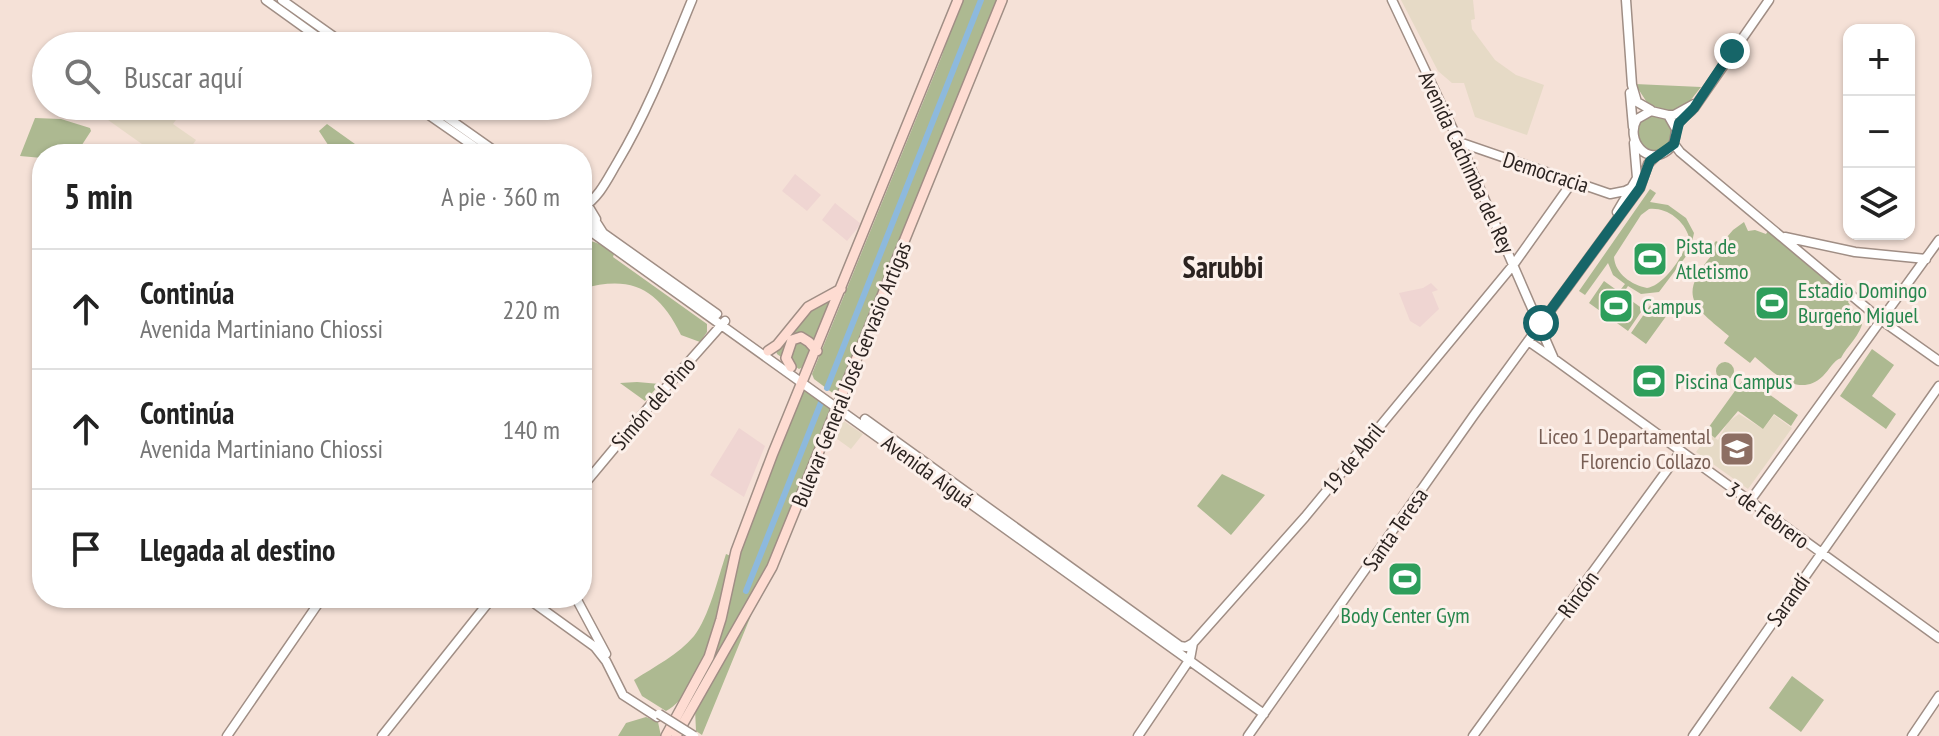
<!DOCTYPE html>
<html lang="es">
<meta charset="utf-8">
<style>
body{margin:0;font-family:"PT Sans Narrow",sans-serif;background:#f6f6f6;color:#222}
.controls{position:absolute;right:24px;top:24px;display:grid;overflow:hidden;border-radius:16px;box-shadow:0 2px 6px #0004}
.controls button{width:72px;height:72px;display:grid;place-items:center;padding:0;border:0;border-bottom:2px solid #e0e0e0;background:#fff;color:#222;font:40px sans-serif}
.stop{position:absolute;width:24px;height:24px;margin:-18px;border:6px solid #166568;border-radius:50%;background:#fff}
.stop.end{background:#166568;border-color:#fff;box-shadow:0 2px 8px #0008}
.list{margin:0;padding:0;list-style:none}
h2{display:flex;justify-content:space-between;align-items:center;height:104px;margin:0;padding:0 32px;font-size:34px}
h2 small{font-size:26px;font-weight:400;color:#767676}
.list li{display:grid;grid-template-columns:52px 1fr auto;gap:24px;align-items:center;box-sizing:border-box;height:120px;padding:0 32px;border-top:2px solid #e0e0e0}
.list b{display:block;font-size:30px;white-space:nowrap}
.list p{margin:0;font-size:26px;white-space:nowrap;color:#767676}
.list em{font-size:26px;font-style:normal;color:#767676}
.icon{flex:none;width:44px;height:44px;fill:none;stroke:currentColor;stroke-width:2;stroke-linecap:round;stroke-linejoin:round}
.map{position:relative;flex:none;width:1939px;height:736px;overflow:hidden}
.search{position:absolute;background:#fff;box-shadow:0 2px 6px #0004;left:32px;top:32px;width:560px;height:88px;display:flex;align-items:center;gap:20px;box-sizing:border-box;padding:0 28px;border-radius:44px;color:#767676;font-size:30px}
.panel{position:absolute;background:#fff;box-shadow:0 2px 6px #0004;left:32px;top:144px;width:560px;height:464px;border-radius:32px}
.map>svg:first-child{display:block}
</style>
<div class="map">
<svg width="1939" height="736" viewBox="0 0 1939 736">
<rect width="100%" height="100%" fill="#f5e1d7"/>
<path fill="#efd5d2" d="M795 174 821 195 807 211 782 191Z
M835 203 861 224 847 241 822 220Z
M1431 283 1438 290 1432 292 1439 309 1420 327 1410 321 1399 293 1423 288Z
M739 428 765 446 744 497 710 475Z"/>
<path fill="#e6dac6" d="M1401 0H1473L1475 19 1471 20 1472 29 1495 60 1516 75 1544 85 1527 135 1475 117 1464 83H1452L1438 71Z
M105 106H186L173 124 196 140 186 154H156L101 115Z
M1739 414 1763 429 1774 415 1792 428 1748 489 1696 452 1709 434 1718 440 1728 422Z
M842 420 863 434 851 449 833 436Z"/>
<path fill="#adb991" fill-rule="evenodd" d="M961 0H998L839 392 834 394 814 379 812 374 941 58Z
M1635 84 1701 87 1690 101 1669 113 1648 104Z
M1651 111 1674 123 1670 149 1666 152H1644L1633 127Z
M35 118 61 119 90 128 91 131 76 154H42V158L20 156Z
M327 124 369 154H334L319 131Z
M1650 189 1656 193 1650 202 1668 205 1686 218 1694 233 1690 251 1659 292 1641 294 1628 286 1624 292 1621 289 1625 284 1613 275 1608 263 1585 295 1579 291ZM1649 209C1666 207 1684 220 1689 237 1685 254 1665 285 1647 288 1632 285 1615 274 1614 257L1641 215Z
M1744 222 1748 231 1755 230 1766 234 1768 231 1850 299 1848 302 1854 311V318L1863 320C1861 335 1847 346 1841 358 1833 361 1830 369 1823 376 1799 399 1774 373 1755 357L1750 363 1724 343 1729 336C1694 307 1677 297 1711 256L1707 252 1716 241 1721 244 1733 230Z
M582 240C593 240 606 246 614 254L613 257 707 324V332L700 342 681 335C659 290 632 274 582 289Z
M1604 281 1643 309 1628 331 1589 303Z
M832 299 815 341 805 334H794L785 343 784 359 777 354 776 350 807 312Z
M1651 304 1667 315 1646 344 1631 333Z
M796 340 807 342 811 351 805 366 799 369 793 365 789 354Z
M1872 349 1894 365 1872 396 1896 414 1886 429 1840 396Z
M1716 371a9 9 0 1 1 18 0a9 9 0 1 1-18 0Z
M1745 377 1798 415 1791 426 1774 414 1763 429 1738 411 1715 438 1706 431Z
M637 382 660 384 645 401 620 383Z
M804 391 818 396 830 407V413L767 568 683 718 680 716 704 674 748 527Z
M1222 474 1265 495 1231 535 1197 506Z
M726 554 731 556C723 596 705 691 666 711L642 696 634 680C654 667 679 654 694 636 709 617 718 578 726 554Z
M752 613 702 735 696 731 695 709Z
M1792 676 1824 700 1801 732 1769 708Z
M646 717 658 722 661 736H618L626 723Z"/>
<g fill="none" stroke-linecap="round" stroke-linejoin="round">
<path stroke="#8db9dd" stroke-width="6" d="M827 388 981 0
M746 591 822 400"/>
<defs>
<path id="tertiary" d="M266 0 330 46
M282 0 347 46
M1392 0 1467 159 1554 359 1939 638
M1626 0 1632 85 1637 102 1651 110
M1630 93 1633 127
M416 106 485 154
M431 106 499 154
M1668 115H1674L1694 104
M1676 129 1668 115 1651 111 1637 119C1625 140 1647 167 1668 150 1677 143 1674 135 1677 127 1679 119 1689 114 1694 108L1769 0
M1459 142 1610 194 1625 191 1633 187
M1674 144 1680 152 1881 320 1939 361
M582 207 590 209 596 219 593 229 582 234
M583 207C599 198 608 178 617 163 648 111 669 56 692 0
M1617 212 1637 178 1634 143
M596 222 603 233 717 314
M590 231 1264 714
M1785 237 1855 252 1926 259
M1528 341 1554 359
M865 419 1180 646 1186 647 1193 643
M582 487 647 409 725 321
M1750 501 1939 240
M527 598 595 647 606 661 623 695 657 717
M576 598 606 654
M227 736 322 598
M382 736 492 598
M1138 736 1190 659 1193 643 1305 517 1514 264 1573 181
M1248 736 1474 415 1640 188 1648 164 1657 155
M1473 736 1681 451
M1693 736 1939 386
M1912 736 1939 696"/>
<path id="secondary" d="M768 351 777 345 808 307 841 289
M791 367 786 358 792 340 801 337 809 342 817 351
M666 736 709 657 721 619 736 551 773 453 958 0
M676 736 772 567 1002 0"/>
</defs>
<use href="#tertiary" stroke="#a08e85" stroke-width="11"/>
<use href="#secondary" stroke="#a08e85" stroke-width="12"/>
<use href="#tertiary" stroke="#fff" stroke-width="8"/>
<use href="#secondary" stroke="#fedcd2" stroke-width="9"/>
<defs>
<path id="tertiary-bridge" d="M659 714 694 736"/>
</defs>
<use href="#tertiary-bridge" stroke="#a08e85" stroke-width="11" stroke-linecap="butt"/>
<use href="#tertiary-bridge" stroke="#fff" stroke-width="8"/>
</g>
<g fill="none" stroke-linecap="round" stroke-linejoin="round">
<path stroke="#166568" stroke-width="10" d="M1541 323 1640 188 1650 161 1674 144 1679 123 1694 108 1732 51"/>
</g>
<defs>
<symbol id="stadium-square" viewBox="-11 -11 22 22"><rect x="-9" y="-9" width="18" height="18" rx="4" fill="#2e9e5b" stroke="#fcf0ea"/><path d="M0-5a6.5 5 0 1 0 0 10a6.5 5 0 1 0 0-10ZM-3.5-1.8h7v3.6h-7Z" fill="#fff"/></symbol>
<symbol id="school-square" viewBox="-11 -11 22 22"><rect x="-9" y="-9" width="18" height="18" rx="4" fill="#8d6e63" stroke="#fcf0ea"/><path d="M0-5L7-2L0 1L-7-2ZM-4 1L0 2.5L4 1V4Q0 6-4 4Z" fill="#fff"/></symbol>
</defs>
<g fill-rule="evenodd">
<use href="#stadium-square" x="1630" y="239" width="40" height="40"/>
<use href="#stadium-square" x="1752" y="283" width="40" height="40"/>
<use href="#stadium-square" x="1596" y="286" width="40" height="40"/>
<use href="#stadium-square" x="1629" y="361" width="40" height="40"/>
<use href="#school-square" x="1717" y="429" width="40" height="40"/>
<use href="#stadium-square" x="1385" y="559" width="40" height="40"/>
</g>
<g text-anchor="middle" stroke-width="6" stroke-linejoin="round" paint-order="stroke">
<g font-size="22" fill="#2b2320" stroke="#fcf0ea">
<text transform="translate(1467 162) rotate(65)" y="8">Avenida Cachimba del Rey</text>
<text transform="translate(1546 172) rotate(18)" y="8">Democracia</text>
<text transform="translate(851 374) rotate(-68)" y="8">Bulevar General José Gervasio Artigas</text>
<text transform="translate(653 403) rotate(-49)" y="8">Simón del Pino</text>
<text transform="translate(1353 458) rotate(-51)" y="8">19 de Abril</text>
<text transform="translate(928 471) rotate(36)" y="8">Avenida Aiguá</text>
<text transform="translate(1768 515) rotate(36)" y="8">3 de Febrero</text>
<text transform="translate(1395 529) rotate(-55)" y="8">Santa Teresa</text>
<text transform="translate(1578 594) rotate(-54)" y="8">Rincón</text>
<text transform="translate(1788 600) rotate(-55)" y="8">Sarandí</text>
</g>
<g font-size="22" fill="#27864d" stroke="#fcf0ea" text-anchor="start">
<text x="1676" y="254">Pista de<tspan x="1676" dy="25">Atletismo</tspan></text>
<text x="1798" y="298">Estadio Domingo<tspan x="1798" dy="25">Burgeño Miguel</tspan></text>
<text x="1642" y="314">Campus</text>
<text x="1675" y="389">Piscina Campus</text>
<text x="1405" y="623" text-anchor="middle">Body Center Gym</text>
</g>
<g font-size="22" fill="#785e54" stroke="#fcf0ea" text-anchor="end">
<text x="1711" y="444">Liceo 1 Departamental<tspan x="1711" dy="25">Florencio Collazo</tspan></text>
</g>
<g font-size="30" font-weight="bold" fill="#2b2320" stroke="#fcf0ea">
<text x="1223" y="278">Sarubbi</text>
</g>
</g>
</svg>
<div class="controls">
<button>+</button>
<button>−</button>
<button><svg class="icon" aria-label="layers" viewBox="0 0 24 24"><path d="M12 4l9 5-9 5-9-5zM3 14l9 5 9-5"/></svg></button>
</div>
<div class="stop" style="left:1541px;top:323px"></div>
<div class="stop end" style="left:1732px;top:51px"></div>
<div class="search"><svg class="icon" aria-label="search" viewBox="0 0 24 24"><circle cx="10" cy="10" r="6"/><path d="M15 15l6 6"/></svg>Buscar aquí</div>
<section class="panel">
<h2>5 min<small>A pie · 360 m</small></h2>
<ul class="list">
<li><svg class="icon" aria-label="ahead" viewBox="0 0 24 24"><path d="M12 20V5M6 11l6-6 6 6"/></svg><div><b>Continúa</b><p>Avenida Martiniano Chiossi</p></div><em>220 m</em></li>
<li><svg class="icon" aria-label="ahead" viewBox="0 0 24 24"><path d="M12 20V5M6 11l6-6 6 6"/></svg><div><b>Continúa</b><p>Avenida Martiniano Chiossi</p></div><em>140 m</em></li>
<li><svg class="icon" aria-label="arrive" viewBox="0 0 24 24"><path d="M6 21V4h12l-3 4 3 4H6"/></svg><div><b>Llegada al destino</b></div></li>
</ul>
</section>
</div>
